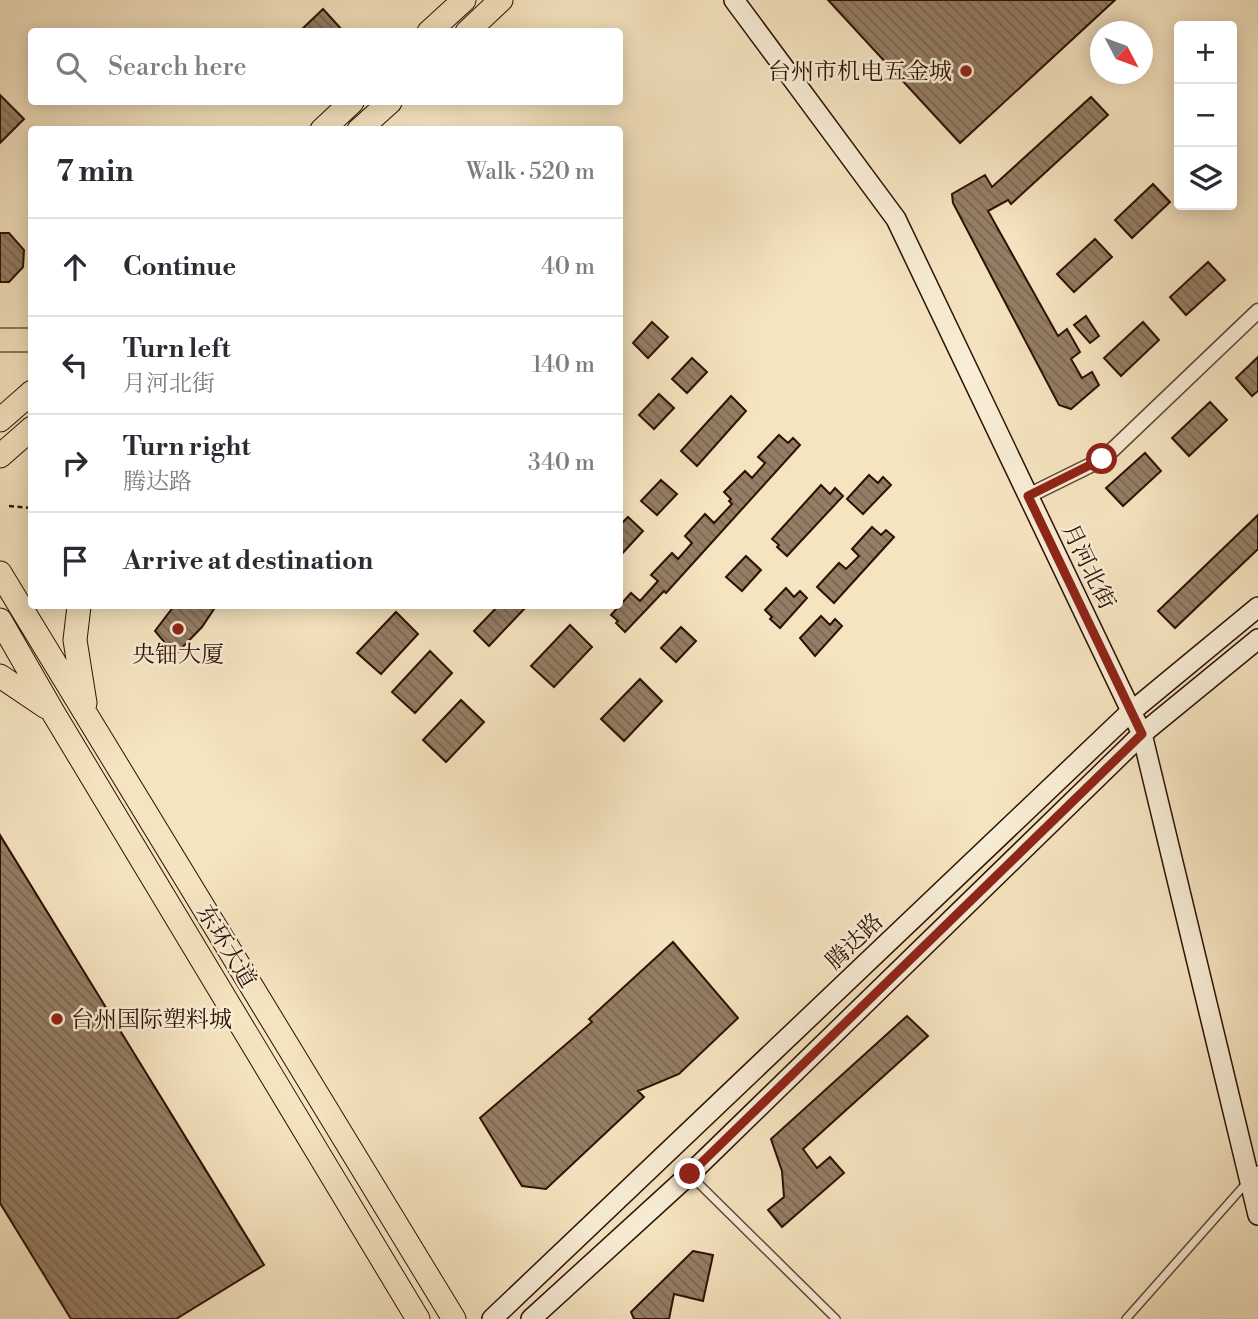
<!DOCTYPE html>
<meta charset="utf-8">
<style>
body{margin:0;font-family:"Libre Bodoni","Noto Serif SC",serif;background:#f2f2f3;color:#2b2b33}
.controls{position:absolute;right:21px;top:21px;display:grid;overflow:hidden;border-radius:7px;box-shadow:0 4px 18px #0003}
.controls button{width:63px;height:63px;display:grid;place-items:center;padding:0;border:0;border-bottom:2px solid #e1e1e2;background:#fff;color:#2b2b33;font:35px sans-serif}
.compass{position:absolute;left:1090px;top:21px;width:63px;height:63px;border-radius:50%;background:#fff;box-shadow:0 4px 18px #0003;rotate:131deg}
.stop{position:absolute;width:21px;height:21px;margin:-16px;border:5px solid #8f2418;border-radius:50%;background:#fff}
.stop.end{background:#8f2418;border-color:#fff;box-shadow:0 2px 7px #0008}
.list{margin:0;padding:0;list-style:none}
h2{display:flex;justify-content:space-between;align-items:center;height:91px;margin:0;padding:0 28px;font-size:30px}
h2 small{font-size:23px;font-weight:400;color:#7c7c81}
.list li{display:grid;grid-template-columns:46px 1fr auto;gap:21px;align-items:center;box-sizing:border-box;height:98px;padding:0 28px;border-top:2px solid #e1e1e2}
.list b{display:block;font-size:26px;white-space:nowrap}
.list p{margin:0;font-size:23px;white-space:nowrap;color:#7c7c81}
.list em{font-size:23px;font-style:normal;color:#7c7c81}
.icon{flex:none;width:38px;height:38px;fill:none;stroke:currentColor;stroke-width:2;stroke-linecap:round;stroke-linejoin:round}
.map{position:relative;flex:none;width:1258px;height:1319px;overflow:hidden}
.search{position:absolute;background:#fff;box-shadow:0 4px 18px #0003;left:28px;top:28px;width:595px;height:77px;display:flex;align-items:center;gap:18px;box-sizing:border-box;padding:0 24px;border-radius:7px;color:#7c7c81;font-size:26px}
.panel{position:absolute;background:#fff;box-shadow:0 4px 18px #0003;left:28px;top:126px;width:595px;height:483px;border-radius:7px}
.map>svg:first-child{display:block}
</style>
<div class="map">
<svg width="1258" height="1319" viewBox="0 0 1258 1319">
<defs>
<pattern id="building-back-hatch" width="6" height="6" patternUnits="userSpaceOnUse" patternTransform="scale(1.75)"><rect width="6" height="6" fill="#957e65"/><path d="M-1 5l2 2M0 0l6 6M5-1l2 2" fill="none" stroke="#7a6651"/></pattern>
</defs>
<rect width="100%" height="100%" fill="#f5e4c0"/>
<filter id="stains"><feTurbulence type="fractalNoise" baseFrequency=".00286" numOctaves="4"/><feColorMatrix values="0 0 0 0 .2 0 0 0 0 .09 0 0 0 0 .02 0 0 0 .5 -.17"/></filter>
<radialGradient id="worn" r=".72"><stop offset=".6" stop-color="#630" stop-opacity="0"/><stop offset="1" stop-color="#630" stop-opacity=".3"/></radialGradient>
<path fill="url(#building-back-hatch)" stroke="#2e1003" stroke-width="2" d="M828 0H1115L960 143Z
M323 9 344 32H299Z
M0 95 24 119 0 143Z
M1091 97 1108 115 1011 204 1008 200 988 211 1058 336 1067 329 1080 352 1071 359 1082 378 1092 372 1099 385 1071 409 1059 405 953 203 952 194 985 175 992 187Z
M1153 184 1170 202 1132 238 1115 220Z
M0 233H9L24 250 23 267 9 282H0Z
M1095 239 1112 257 1074 292 1057 274Z
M1208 262 1225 280 1186 315 1170 297Z
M1086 316 1099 336 1090 343 1074 325Z
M652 322 668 337 648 358 633 343Z
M1143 322 1159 340 1121 376 1104 358Z
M1258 357V391L1252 396 1236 378Z
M692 358 707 372 687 393 672 379Z
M659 394 674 408 654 429 639 415Z
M731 396 746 411 697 466 681 451Z
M1210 402 1227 420 1189 456 1172 438Z
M779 435 788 443 793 438 800 445 666 593 664 591 625 632 616 623 618 621 611 615 631 593 640 601 658 581 651 575 672 553 678 559 692 543 685 536 705 514 714 523 732 504 729 501 731 499 724 492 745 471 752 478 765 463 758 457Z
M1145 453 1161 471 1123 506 1106 488Z
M869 475 878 483 883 477 891 485 863 514 847 499Z
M661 480 677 494 657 515 641 501Z
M821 485 830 494 835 488 843 496 787 556 777 547 779 545 772 539Z
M1258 515V549L1175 628 1158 611Z
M628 517 643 531 620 556V525Z
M872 527 881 535 886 530 894 537 834 603 817 587 839 563 846 569 859 556 852 549Z
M746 556 761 570 742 591 726 577Z
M786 588 794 597 800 591 807 598 780 628 770 619 772 617 765 610Z
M174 606H216L202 627 175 655 155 631Z
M498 606H527L489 646 474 631Z
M396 612 418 634 381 674 357 653Z
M821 616 830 625 835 619 842 626 815 656 800 638Z
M570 625 592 647 554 687 531 666Z
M681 627 696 641 676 662 661 648Z
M430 651 452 673 415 713 392 692Z
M640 679 662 701 624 741 601 719Z
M461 700 484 722 446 762 423 740Z
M0 835 264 1265 176 1319H71L0 1203Z
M673 942 738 1018 679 1074 638 1091 644 1097 546 1189 522 1186 480 1118 592 1022 589 1019Z
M907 1016 928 1036 803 1149 817 1168 830 1157 844 1173 782 1227 768 1210 784 1197 782 1171 771 1139Z
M693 1251 713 1255 703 1301 674 1294 669 1319H634L631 1312Z"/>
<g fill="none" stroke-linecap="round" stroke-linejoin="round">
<defs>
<path id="lane" d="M692 1177 836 1319
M1126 1319 1258 1170"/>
<path id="street" d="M1028 496 1103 459 1258 311"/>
<path id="secondary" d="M734 0 896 219 1142 734 1258 1215
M492 1319 1126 716 1258 607
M531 1319 690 1174 1142 734 1258 639"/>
<path id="primary" d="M429 32 464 0
M467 32 501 0
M322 130 352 102
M359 130 390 102
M0 340H32
M0 420 32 392
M0 456 32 428
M0 573 454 1319
M79 606 75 640 85 703
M0 620 54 714 418 1319
M0 676 46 707"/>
</defs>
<use href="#lane" stroke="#604532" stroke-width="10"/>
<use href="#street" stroke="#604532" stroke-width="17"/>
<use href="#secondary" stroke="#2e1003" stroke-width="22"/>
<use href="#primary" stroke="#2e1003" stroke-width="25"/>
<path stroke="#2e1003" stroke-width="2.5" stroke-dasharray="5 3.5" stroke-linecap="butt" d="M9 506 32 508"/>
<use href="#lane" stroke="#f8edd6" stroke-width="7"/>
<use href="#street" stroke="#f8edd6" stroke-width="14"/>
<use href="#secondary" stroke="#f8edd6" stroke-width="19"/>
<use href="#primary" stroke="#f5e4c0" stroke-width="23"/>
</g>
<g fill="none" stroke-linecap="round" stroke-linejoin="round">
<path stroke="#8f2418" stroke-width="9" d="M690 1174 1142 734 1028 496 1102 459"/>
</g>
<g fill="#8f2418" stroke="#f8edd6" stroke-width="2.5">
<circle cx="966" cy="71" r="7"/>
<circle cx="178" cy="629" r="7"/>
<circle cx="57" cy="1019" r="7"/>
</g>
<g text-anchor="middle" stroke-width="5" stroke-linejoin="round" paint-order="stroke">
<g font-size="23" fill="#2e1003" stroke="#f8edd6" text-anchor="end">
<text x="952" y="79">台州市机电五金城</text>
<text x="178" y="662" text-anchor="middle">央钿大厦</text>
<text x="71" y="1027" text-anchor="start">台州国际塑料城</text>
</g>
<g font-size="23" fill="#2e1003" stroke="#f8edd6">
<text transform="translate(1089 566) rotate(64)" y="8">月河北街</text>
<text transform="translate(854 941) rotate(-44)" y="8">腾达路</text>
<text transform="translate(227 946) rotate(59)" y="8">东环大道</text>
</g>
</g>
<rect width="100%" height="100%" filter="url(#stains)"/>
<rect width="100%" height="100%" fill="url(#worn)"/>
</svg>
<div class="controls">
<button>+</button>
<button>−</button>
<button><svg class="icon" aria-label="layers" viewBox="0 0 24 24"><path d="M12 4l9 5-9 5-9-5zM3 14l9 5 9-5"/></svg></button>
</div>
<svg class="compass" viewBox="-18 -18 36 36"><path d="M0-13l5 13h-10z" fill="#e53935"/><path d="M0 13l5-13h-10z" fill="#7c7c81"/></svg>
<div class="stop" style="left:1102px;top:459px"></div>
<div class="stop end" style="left:690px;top:1174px"></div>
<div class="search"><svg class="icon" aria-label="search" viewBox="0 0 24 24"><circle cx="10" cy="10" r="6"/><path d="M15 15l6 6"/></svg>Search here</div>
<section class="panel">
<h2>7 min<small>Walk · 520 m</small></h2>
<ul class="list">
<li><svg class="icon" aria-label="ahead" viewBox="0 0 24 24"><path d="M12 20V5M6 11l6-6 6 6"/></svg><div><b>Continue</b></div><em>40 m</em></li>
<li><svg class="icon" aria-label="left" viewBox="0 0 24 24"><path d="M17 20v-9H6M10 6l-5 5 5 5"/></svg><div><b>Turn left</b><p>月河北街</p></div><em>140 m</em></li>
<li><svg class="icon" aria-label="right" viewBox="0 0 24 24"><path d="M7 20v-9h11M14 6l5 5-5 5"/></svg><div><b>Turn right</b><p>腾达路</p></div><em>340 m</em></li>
<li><svg class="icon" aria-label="arrive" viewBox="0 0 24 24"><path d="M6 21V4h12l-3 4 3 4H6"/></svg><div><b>Arrive at destination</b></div></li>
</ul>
</section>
</div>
